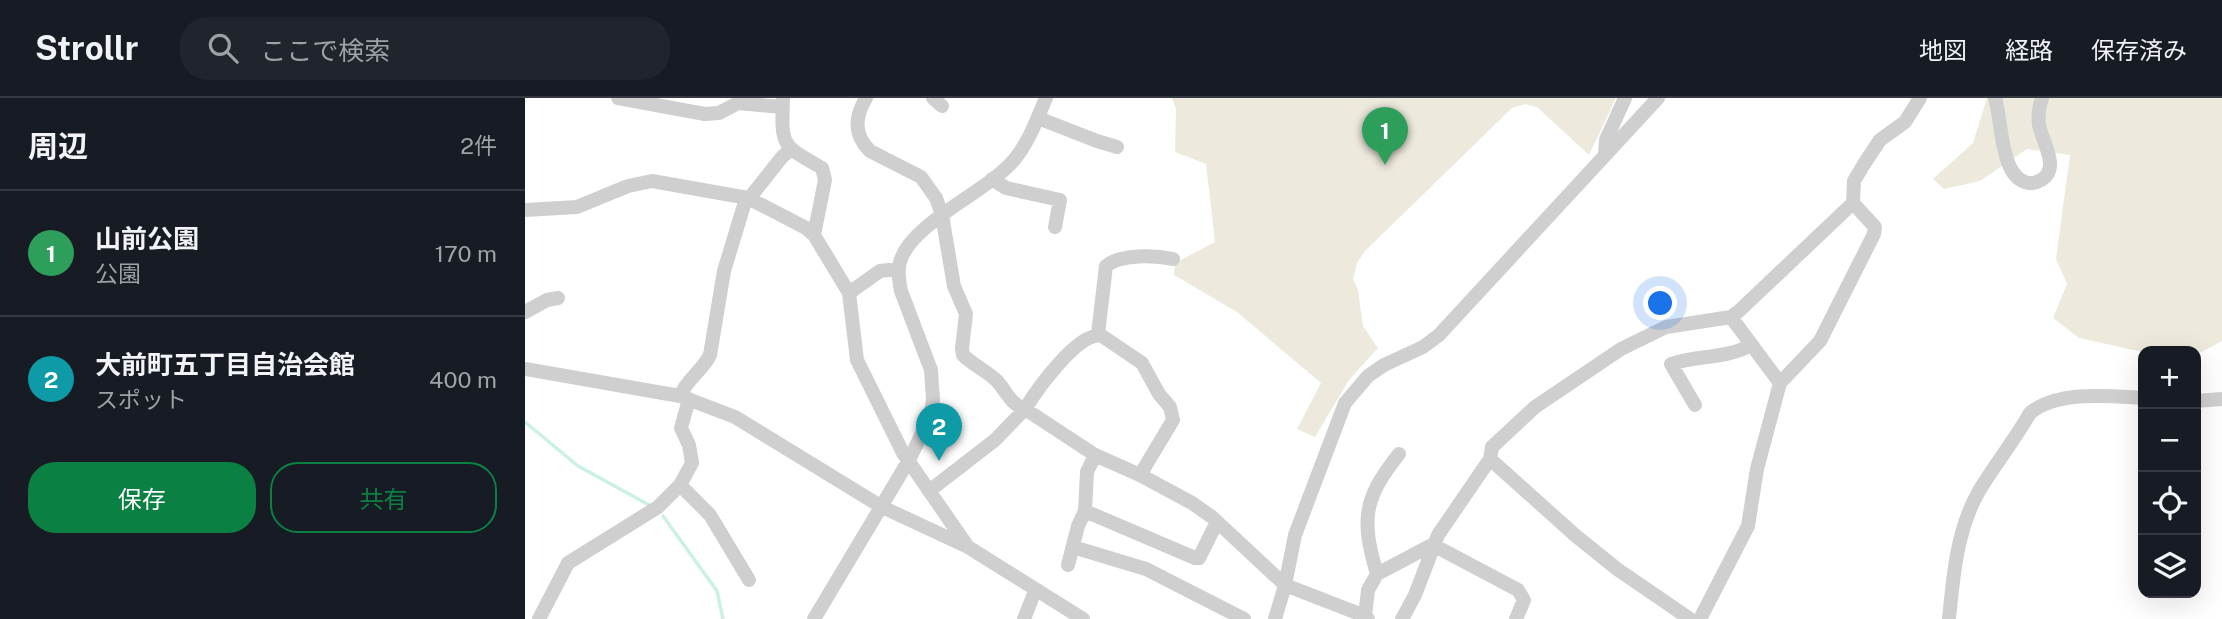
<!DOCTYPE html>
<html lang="ja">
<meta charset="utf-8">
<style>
body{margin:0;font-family:"Public Sans","Noto Sans JP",sans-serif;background:#20242c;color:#f1f3f6}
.controls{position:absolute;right:21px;bottom:21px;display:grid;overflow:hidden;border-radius:14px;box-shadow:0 7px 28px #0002}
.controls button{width:63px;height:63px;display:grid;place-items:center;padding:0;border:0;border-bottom:2px solid #363941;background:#171b24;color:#f1f3f6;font:35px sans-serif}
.you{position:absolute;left:1136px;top:206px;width:24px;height:24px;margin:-18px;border:5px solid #fff;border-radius:50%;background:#1a73e8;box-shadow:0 0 0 10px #1a73e833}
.badge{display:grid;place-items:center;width:46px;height:46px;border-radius:50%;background:#0b8043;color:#fff;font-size:23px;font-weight:700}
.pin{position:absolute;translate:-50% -58px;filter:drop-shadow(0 2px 4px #0008)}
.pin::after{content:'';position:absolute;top:37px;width:24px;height:21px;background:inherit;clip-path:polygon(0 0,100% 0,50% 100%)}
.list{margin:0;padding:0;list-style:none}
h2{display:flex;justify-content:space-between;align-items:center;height:91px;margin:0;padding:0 28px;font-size:30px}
h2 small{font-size:23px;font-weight:400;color:#9ea1a6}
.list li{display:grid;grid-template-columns:46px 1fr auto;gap:21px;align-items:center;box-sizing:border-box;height:126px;padding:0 28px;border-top:2px solid #363941}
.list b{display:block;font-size:26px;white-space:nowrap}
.list p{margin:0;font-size:23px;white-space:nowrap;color:#9ea1a6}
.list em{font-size:23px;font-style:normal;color:#9ea1a6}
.actions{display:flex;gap:14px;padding:21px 28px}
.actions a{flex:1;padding:16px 0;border:2px solid #0b8043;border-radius:28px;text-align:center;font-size:24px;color:#0b8043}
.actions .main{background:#0b8043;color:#fff}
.icon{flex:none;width:38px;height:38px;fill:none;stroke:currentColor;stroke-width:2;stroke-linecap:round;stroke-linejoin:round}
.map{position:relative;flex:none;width:1697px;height:521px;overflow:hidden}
header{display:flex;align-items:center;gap:42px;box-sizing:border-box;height:98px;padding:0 35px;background:#171b24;border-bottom:2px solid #363941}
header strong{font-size:33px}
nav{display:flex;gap:38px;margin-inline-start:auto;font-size:24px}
.search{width:490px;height:63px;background:#20242c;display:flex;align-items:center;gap:18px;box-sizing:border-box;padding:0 24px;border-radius:28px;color:#9ea1a6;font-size:26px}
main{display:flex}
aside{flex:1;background:#171b24}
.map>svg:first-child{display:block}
</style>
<header>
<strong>Strollr</strong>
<div class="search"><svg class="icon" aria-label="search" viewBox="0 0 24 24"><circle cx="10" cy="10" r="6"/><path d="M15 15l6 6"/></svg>ここで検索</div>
<nav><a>地図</a><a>経路</a><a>保存済み</a></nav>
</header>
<main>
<aside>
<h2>周辺<small>2件</small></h2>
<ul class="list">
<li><span class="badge" style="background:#2e9e5b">1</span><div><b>山前公園</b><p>公園</p></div><em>170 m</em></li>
<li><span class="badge" style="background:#0f9aa8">2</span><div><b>大前町五丁目自治会館</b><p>スポット</p></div><em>400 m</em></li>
</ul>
<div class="actions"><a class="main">保存</a><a>共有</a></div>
</aside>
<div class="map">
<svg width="1697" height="521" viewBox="0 0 1697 521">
<rect width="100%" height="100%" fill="#fff"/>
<path fill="#ede9dc" d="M647 0H1091L1064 57 1012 9 1000 6 987 10 840 153 832 165 828 181 833 192 838 228 853 250 824 282 790 339 772 331 796 285 712 214 649 177 650 165 690 144 681 66 650 54 651 11Z
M1462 0H1697V243L1671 257V253L1618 254 1554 240 1528 220 1542 186 1531 161 1545 57 1502 51 1455 83 1419 91 1408 81 1448 45Z"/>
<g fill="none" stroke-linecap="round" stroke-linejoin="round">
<path stroke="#cbf0e4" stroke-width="3.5" d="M0 324 53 368 126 408
M138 418 192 493 198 521"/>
<path stroke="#cfcfcf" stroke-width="14" d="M93 0 180 16 194 15 213 5 257 9
M341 0C330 19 328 36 345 53L396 79 411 100 417 117 429 188 441 216 437 250 438 257C448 267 462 273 472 283 482 294 485 306 500 311 511 293 554 232 577 238L617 265 634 296 645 309 648 322 615 377
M408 0 417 8
M1470 0C1477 22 1475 76 1500 84 1505 86 1511 85 1516 82 1536 71 1517 43 1514 27 1513 18 1514 8 1517 0
M258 1C256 49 257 47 297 70L300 82 289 137
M513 20 572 43 592 49
M1080 56 1081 42 1100 0
M467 81 481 90 535 102 530 129
M0 112 52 109 103 88 127 83 223 100 281 130 289 137 324 195 332 262 378 355 443 449
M324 195 355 173 374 171
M0 214 22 202 33 200
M1206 219 1255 285
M573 236 581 168C595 156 630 157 648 161
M0 271 155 298 210 319 357 409 443 449 558 521
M155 298C161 282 178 272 185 257L199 173 219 107 257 59 266 51
M1671 303 1697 301
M1170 307 1146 266C1172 257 1202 261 1226 247
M965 361 1051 438 1092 471 1165 521
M155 387 185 417 224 482
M404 393 470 342 500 311 570 357 615 377 667 405 687 419 760 487 840 518 843 521
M560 413 670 460H674L692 424
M548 449 621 471 719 521
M543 467 553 428 560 413 562 374 570 357
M852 476C836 422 838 401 874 356
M840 518 843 492 852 476 905 448H910L993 492 999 502 991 521
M14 521 43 465 133 409 155 387 167 365 164 347 156 330 164 301
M289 521 384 362 406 317 408 301 406 272 376 193C374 182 372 171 376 161 389 124 463 93 489 62 504 44 512 21 521 0
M499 521 510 493
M750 521 760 487 770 437 820 305 843 278 859 267 898 249 914 237 1133 0
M877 521 890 497 913 437 965 361 967 349 1010 309 1096 251 1141 229 1206 219 1214 213 1328 105 1329 83 1339 66 1355 42 1380 24 1395 0
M1175 521 1223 428 1232 371 1255 285 1295 243 1349 136 1350 129 1328 105
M1424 521C1428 479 1432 431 1454 393 1470 366 1490 342 1505 315 1533 292 1584 298 1618 300"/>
</g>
</svg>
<div class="controls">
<button>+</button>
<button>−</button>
<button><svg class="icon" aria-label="locate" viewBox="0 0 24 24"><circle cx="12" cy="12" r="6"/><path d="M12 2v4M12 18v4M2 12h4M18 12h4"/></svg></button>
<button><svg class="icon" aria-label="layers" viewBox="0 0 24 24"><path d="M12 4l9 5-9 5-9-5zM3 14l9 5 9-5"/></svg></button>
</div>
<div class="you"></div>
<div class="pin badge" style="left:860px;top:67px;background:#2e9e5b">1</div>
<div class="pin badge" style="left:414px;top:363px;background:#0f9aa8">2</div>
</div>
</main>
